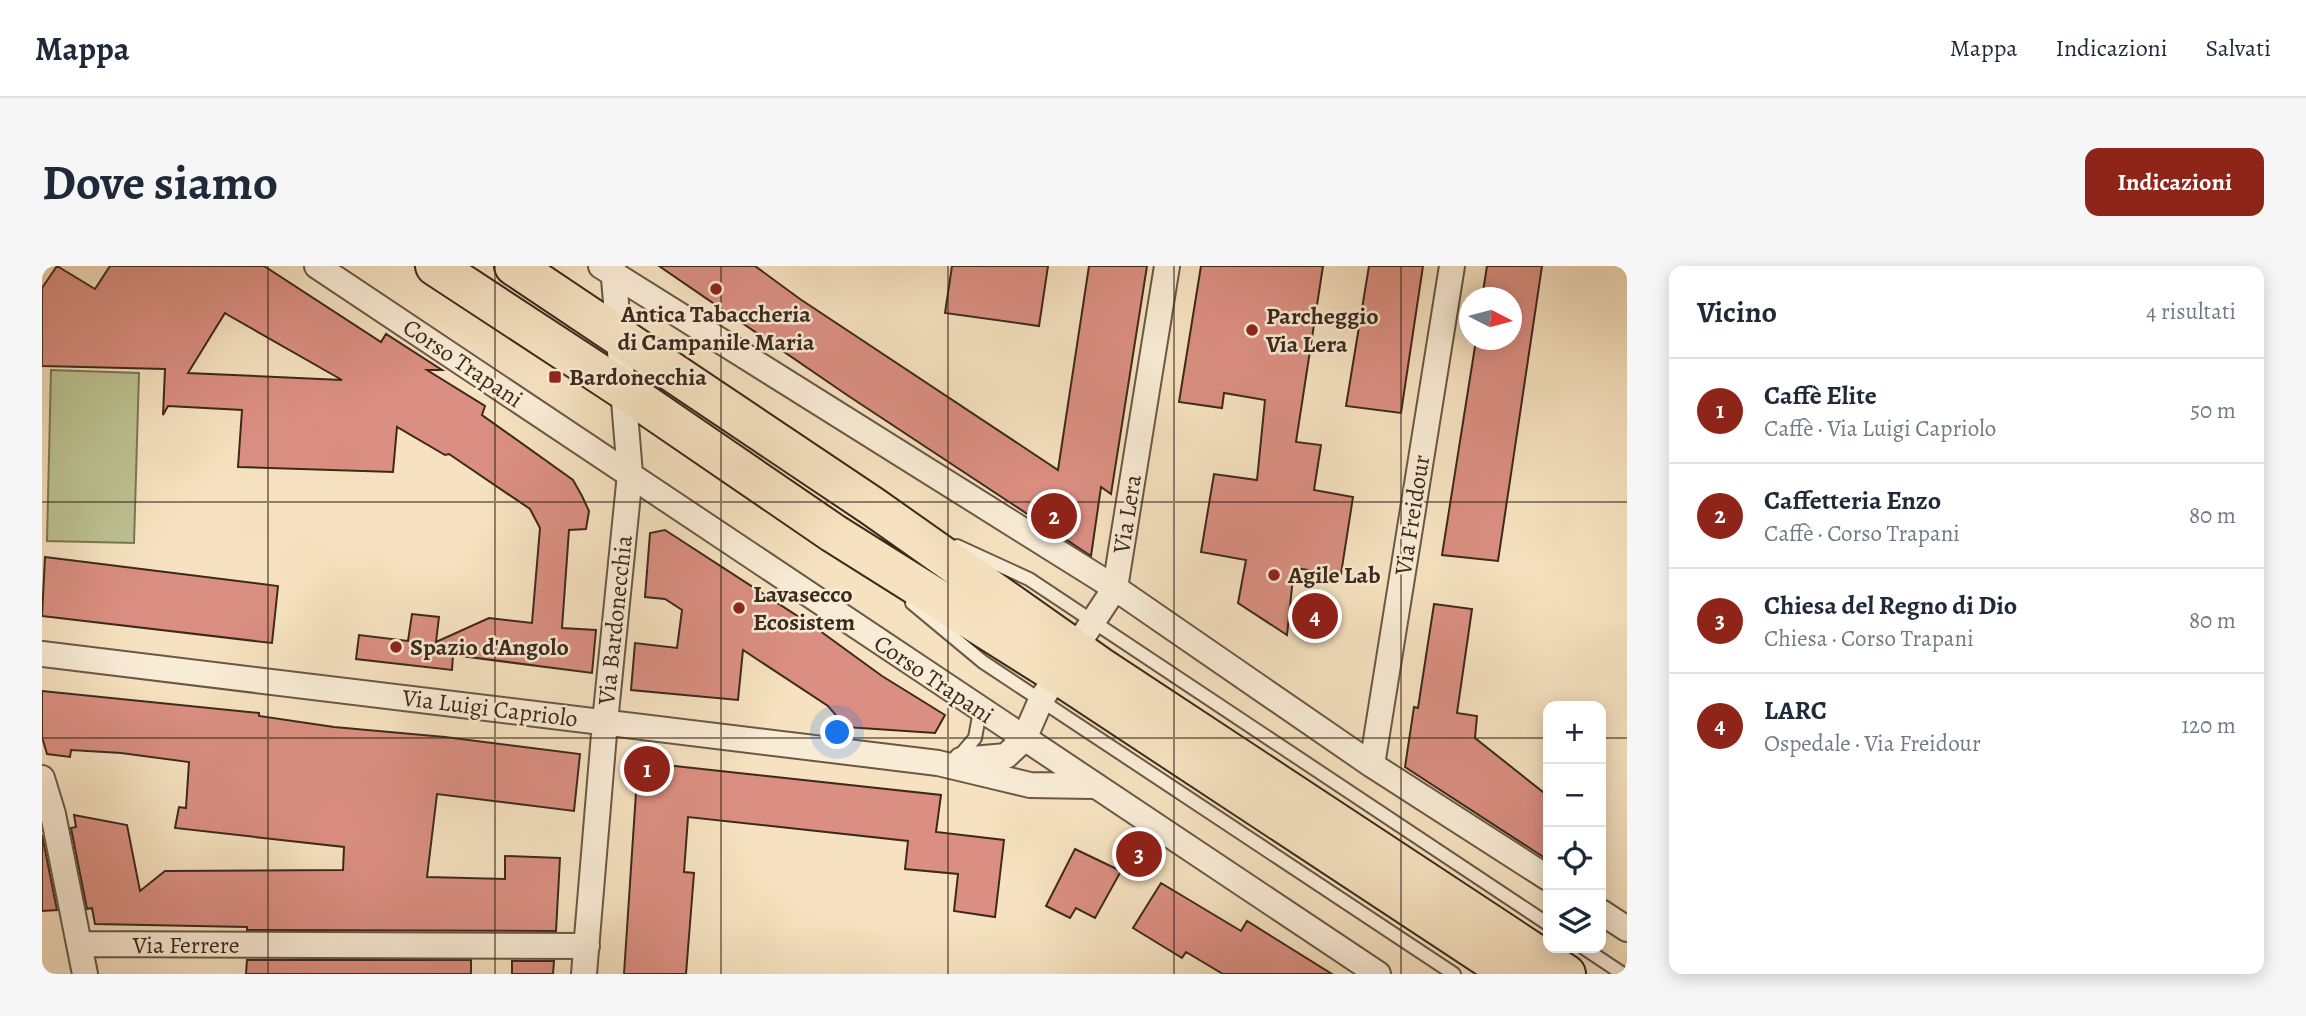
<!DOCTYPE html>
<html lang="it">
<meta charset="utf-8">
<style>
body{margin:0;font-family:Alegreya,serif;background:#f6f6f7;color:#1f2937}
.controls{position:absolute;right:21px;bottom:21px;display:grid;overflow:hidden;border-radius:14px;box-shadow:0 4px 18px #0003}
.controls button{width:63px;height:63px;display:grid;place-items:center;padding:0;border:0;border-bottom:2px solid #e0e1e3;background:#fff;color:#1f2937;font:35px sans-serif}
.compass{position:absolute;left:1417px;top:21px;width:63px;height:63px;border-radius:50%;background:#fff;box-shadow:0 4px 18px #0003;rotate:96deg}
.you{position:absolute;left:796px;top:467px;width:24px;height:24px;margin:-18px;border:5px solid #fff;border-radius:50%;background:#1a73e8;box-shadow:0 0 0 10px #1a73e833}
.badge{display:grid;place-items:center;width:46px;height:46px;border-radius:50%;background:#8f2418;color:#fff;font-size:23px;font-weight:700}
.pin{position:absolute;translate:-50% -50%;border:4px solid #fff;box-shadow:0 2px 7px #0006}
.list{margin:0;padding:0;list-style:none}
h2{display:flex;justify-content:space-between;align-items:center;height:91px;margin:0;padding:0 28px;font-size:30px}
h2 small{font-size:23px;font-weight:400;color:#747a83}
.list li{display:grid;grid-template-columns:46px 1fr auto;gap:21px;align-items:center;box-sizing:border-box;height:105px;padding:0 28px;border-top:2px solid #e0e1e3}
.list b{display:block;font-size:26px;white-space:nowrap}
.list p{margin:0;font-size:23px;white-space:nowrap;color:#747a83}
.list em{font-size:23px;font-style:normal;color:#747a83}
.icon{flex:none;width:38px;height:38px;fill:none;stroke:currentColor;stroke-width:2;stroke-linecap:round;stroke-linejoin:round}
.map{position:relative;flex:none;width:1585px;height:708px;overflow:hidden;border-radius:14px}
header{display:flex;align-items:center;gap:42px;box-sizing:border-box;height:98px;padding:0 35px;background:#fff;border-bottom:2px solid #e0e1e3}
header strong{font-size:33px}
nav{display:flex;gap:38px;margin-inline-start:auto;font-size:24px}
.intro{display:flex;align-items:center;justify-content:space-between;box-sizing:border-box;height:168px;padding:0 42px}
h1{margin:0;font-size:49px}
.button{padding:18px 32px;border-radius:14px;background:#8f2418;color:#fff;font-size:24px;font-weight:700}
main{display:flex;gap:42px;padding:0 42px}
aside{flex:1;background:#fff;border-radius:14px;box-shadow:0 4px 18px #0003}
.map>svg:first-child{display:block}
</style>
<header>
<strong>Mappa</strong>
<nav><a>Mappa</a><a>Indicazioni</a><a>Salvati</a></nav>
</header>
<div class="intro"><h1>Dove siamo</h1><a class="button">Indicazioni</a></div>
<main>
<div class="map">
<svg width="1585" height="708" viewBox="0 0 1585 708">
<rect width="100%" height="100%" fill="#f6e2c0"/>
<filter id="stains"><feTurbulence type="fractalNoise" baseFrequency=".00286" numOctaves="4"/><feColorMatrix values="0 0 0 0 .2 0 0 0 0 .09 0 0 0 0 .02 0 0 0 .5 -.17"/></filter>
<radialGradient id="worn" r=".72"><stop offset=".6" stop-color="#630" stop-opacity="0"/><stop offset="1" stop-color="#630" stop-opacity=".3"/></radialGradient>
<path fill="#bdc392" stroke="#7c7657" stroke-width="2" d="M9 104 97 107 92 277 5 275Z"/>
<path fill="#db8f82" stroke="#3c291c" stroke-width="2" fill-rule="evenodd" d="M15 0 53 23 68 0H222L339 76 344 68 400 104H385L443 140 440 149 531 214 540 230 547 245 544 263 527 264 520 362 554 364 550 407 411 389 410 404 314 393 317 369 366 375 370 348 397 351 394 376 447 352 490 357 498 262 488 243 407 188 403 189 355 161 351 206 196 201 200 144 126 140 121 149 123 103 0 100V22ZM183 47 186 49 300 114 146 107Z
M617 0H713L758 33 1016 204 1047 0H1105L1069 228 1059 221 1049 290 805 129Z
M910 0H1006L997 60 903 47Z
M1159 0H1281L1254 176 1279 179 1272 224 1311 231 1299 308 1252 302 1245 369 1196 337 1204 294 1159 286 1172 208 1215 214 1223 134 1182 127 1180 142 1137 136Z
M1327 0H1381L1359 147 1304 140Z
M1445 0H1500L1456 295 1400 289 1434 74H1469V32H1440Z
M623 264 774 362 840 410 903 449 893 467 804 461 786 440 701 384 696 434 589 424 593 377 635 382 640 344 623 333 603 331 608 267Z
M3 291 236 320 230 377 0 350Z
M1392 338 1430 343 1415 447 1435 450 1433 472 1506 530V594L1363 501 1372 441 1376 442Z
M0 425 217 447V450L292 461 403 471 538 488 532 545 395 528 385 611 463 613V590L518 592 514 665 205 664V661L53 658 50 642 45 643 29 562 34 561 32 549 85 559 98 625 123 605 301 604 302 581 133 562 137 541 144 542 147 496 79 487 29 484 28 491 5 488 0 471Z
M596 496 899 529 894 566 962 574 953 651 912 645 916 608 863 603 866 575 646 551 642 606 652 607 644 708H582Z
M0 569 15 644 0 645Z
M1033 583 1079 605 1053 652 1034 642 1028 652 1004 640Z
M1119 617 1199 665 1205 655 1290 708H1181L1144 686 1140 692 1091 662Z
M205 694H429V708H204Z
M470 695H512L511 708H470Z"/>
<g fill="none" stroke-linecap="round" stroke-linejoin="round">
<defs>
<path id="service" d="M915 280 987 313 1506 658
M870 337 941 396 1412 708
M915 493 933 472 938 445
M1542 682 1581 708"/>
<path id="minor" d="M275 0C629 235 981 473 1336 708
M559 0 1073 322 1330 499 1506 612
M0 388 896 497 988 519 1051 520
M919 494 964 490 982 473 999 434 1073 322 1125 0
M1330 499 1410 0
M0 512 11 548 43 708
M1559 646 1585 663
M37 678 545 680
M542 708 563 456 588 208 571 0"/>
<path id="primary" d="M393 0 582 124 791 267 1004 401 1470 708
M472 0 830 240 1057 400 1524 708"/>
</defs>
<use href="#service" stroke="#6a5745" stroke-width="16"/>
<use href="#minor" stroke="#6a5745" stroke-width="28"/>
<use href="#primary" stroke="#3c291c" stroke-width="42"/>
<use href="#service" stroke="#f9ecd6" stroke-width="12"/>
<use href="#minor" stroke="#f9ecd6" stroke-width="24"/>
<use href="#primary" stroke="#f6e2c0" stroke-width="38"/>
</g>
<path fill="none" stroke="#3c291c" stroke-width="2" stroke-opacity="0.55" d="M226 0V708M453 0V708M679 0V708M906 0V708M1132 0V708M1359 0V708M0 236H1585M0 472H1506M1559 472H1585"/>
<g fill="#8f2418" stroke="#f9ecd6" stroke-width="2.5">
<circle cx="674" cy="23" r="7"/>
<circle cx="1210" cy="64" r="7"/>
<rect x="506" y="104" width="14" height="14" rx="3.5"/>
<circle cx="1232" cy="309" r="7"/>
<circle cx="697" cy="342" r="7"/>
<circle cx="354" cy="381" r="7"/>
</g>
<g text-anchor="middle" stroke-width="5" stroke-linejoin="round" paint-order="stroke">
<g font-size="24" font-weight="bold" fill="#3c291c" stroke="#f9ecd6" text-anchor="start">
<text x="674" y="56" text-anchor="middle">Antica Tabaccheria<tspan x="674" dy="28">di Campanile Maria</tspan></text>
<text x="1224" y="58">Parcheggio<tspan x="1224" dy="28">Via Lera</tspan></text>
<text x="527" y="119">Bardonecchia</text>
<text x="1246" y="317">Agile Lab</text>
<text x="711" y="336">Lavasecco<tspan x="711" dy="28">Ecosistem</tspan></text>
<text x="368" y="389">Spazio d'Angolo</text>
</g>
<g font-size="24" fill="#3c291c" stroke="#f9ecd6">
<text transform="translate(421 97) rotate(34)" y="8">Corso Trapani</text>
<text transform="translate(1085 248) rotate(-81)" y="8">Via Lera</text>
<text transform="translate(1370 249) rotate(-81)" y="8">Via Freidour</text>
<text transform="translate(573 354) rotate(-84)" y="8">Via Bardonecchia</text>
<text transform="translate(892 413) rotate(34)" y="8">Corso Trapani</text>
<text transform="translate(448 442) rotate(7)" y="8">Via Luigi Capriolo</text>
<text x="144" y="687">Via Ferrere</text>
</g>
</g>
<rect width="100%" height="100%" filter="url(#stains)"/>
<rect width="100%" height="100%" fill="url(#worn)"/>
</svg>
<div class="controls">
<button>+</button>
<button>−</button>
<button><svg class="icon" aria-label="locate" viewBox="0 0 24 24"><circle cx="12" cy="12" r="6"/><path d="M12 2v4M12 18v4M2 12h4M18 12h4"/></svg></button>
<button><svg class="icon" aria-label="layers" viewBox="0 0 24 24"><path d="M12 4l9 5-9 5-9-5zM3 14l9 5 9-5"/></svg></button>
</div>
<svg class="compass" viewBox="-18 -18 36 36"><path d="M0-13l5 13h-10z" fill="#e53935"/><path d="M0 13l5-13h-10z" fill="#747a83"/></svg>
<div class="you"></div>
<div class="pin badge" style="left:605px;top:503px">1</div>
<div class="pin badge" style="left:1012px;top:250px">2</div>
<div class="pin badge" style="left:1097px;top:588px">3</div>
<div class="pin badge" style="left:1273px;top:350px">4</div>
</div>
<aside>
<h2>Vicino<small>4 risultati</small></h2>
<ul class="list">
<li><span class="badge">1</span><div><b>Caffè Elite</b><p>Caffè · Via Luigi Capriolo</p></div><em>50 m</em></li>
<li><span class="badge">2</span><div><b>Caffetteria Enzo</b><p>Caffè · Corso Trapani</p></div><em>80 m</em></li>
<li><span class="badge">3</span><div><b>Chiesa del Regno di Dio</b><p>Chiesa · Corso Trapani</p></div><em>80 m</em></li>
<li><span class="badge">4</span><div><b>LARC</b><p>Ospedale · Via Freidour</p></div><em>120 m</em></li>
</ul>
</aside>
</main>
